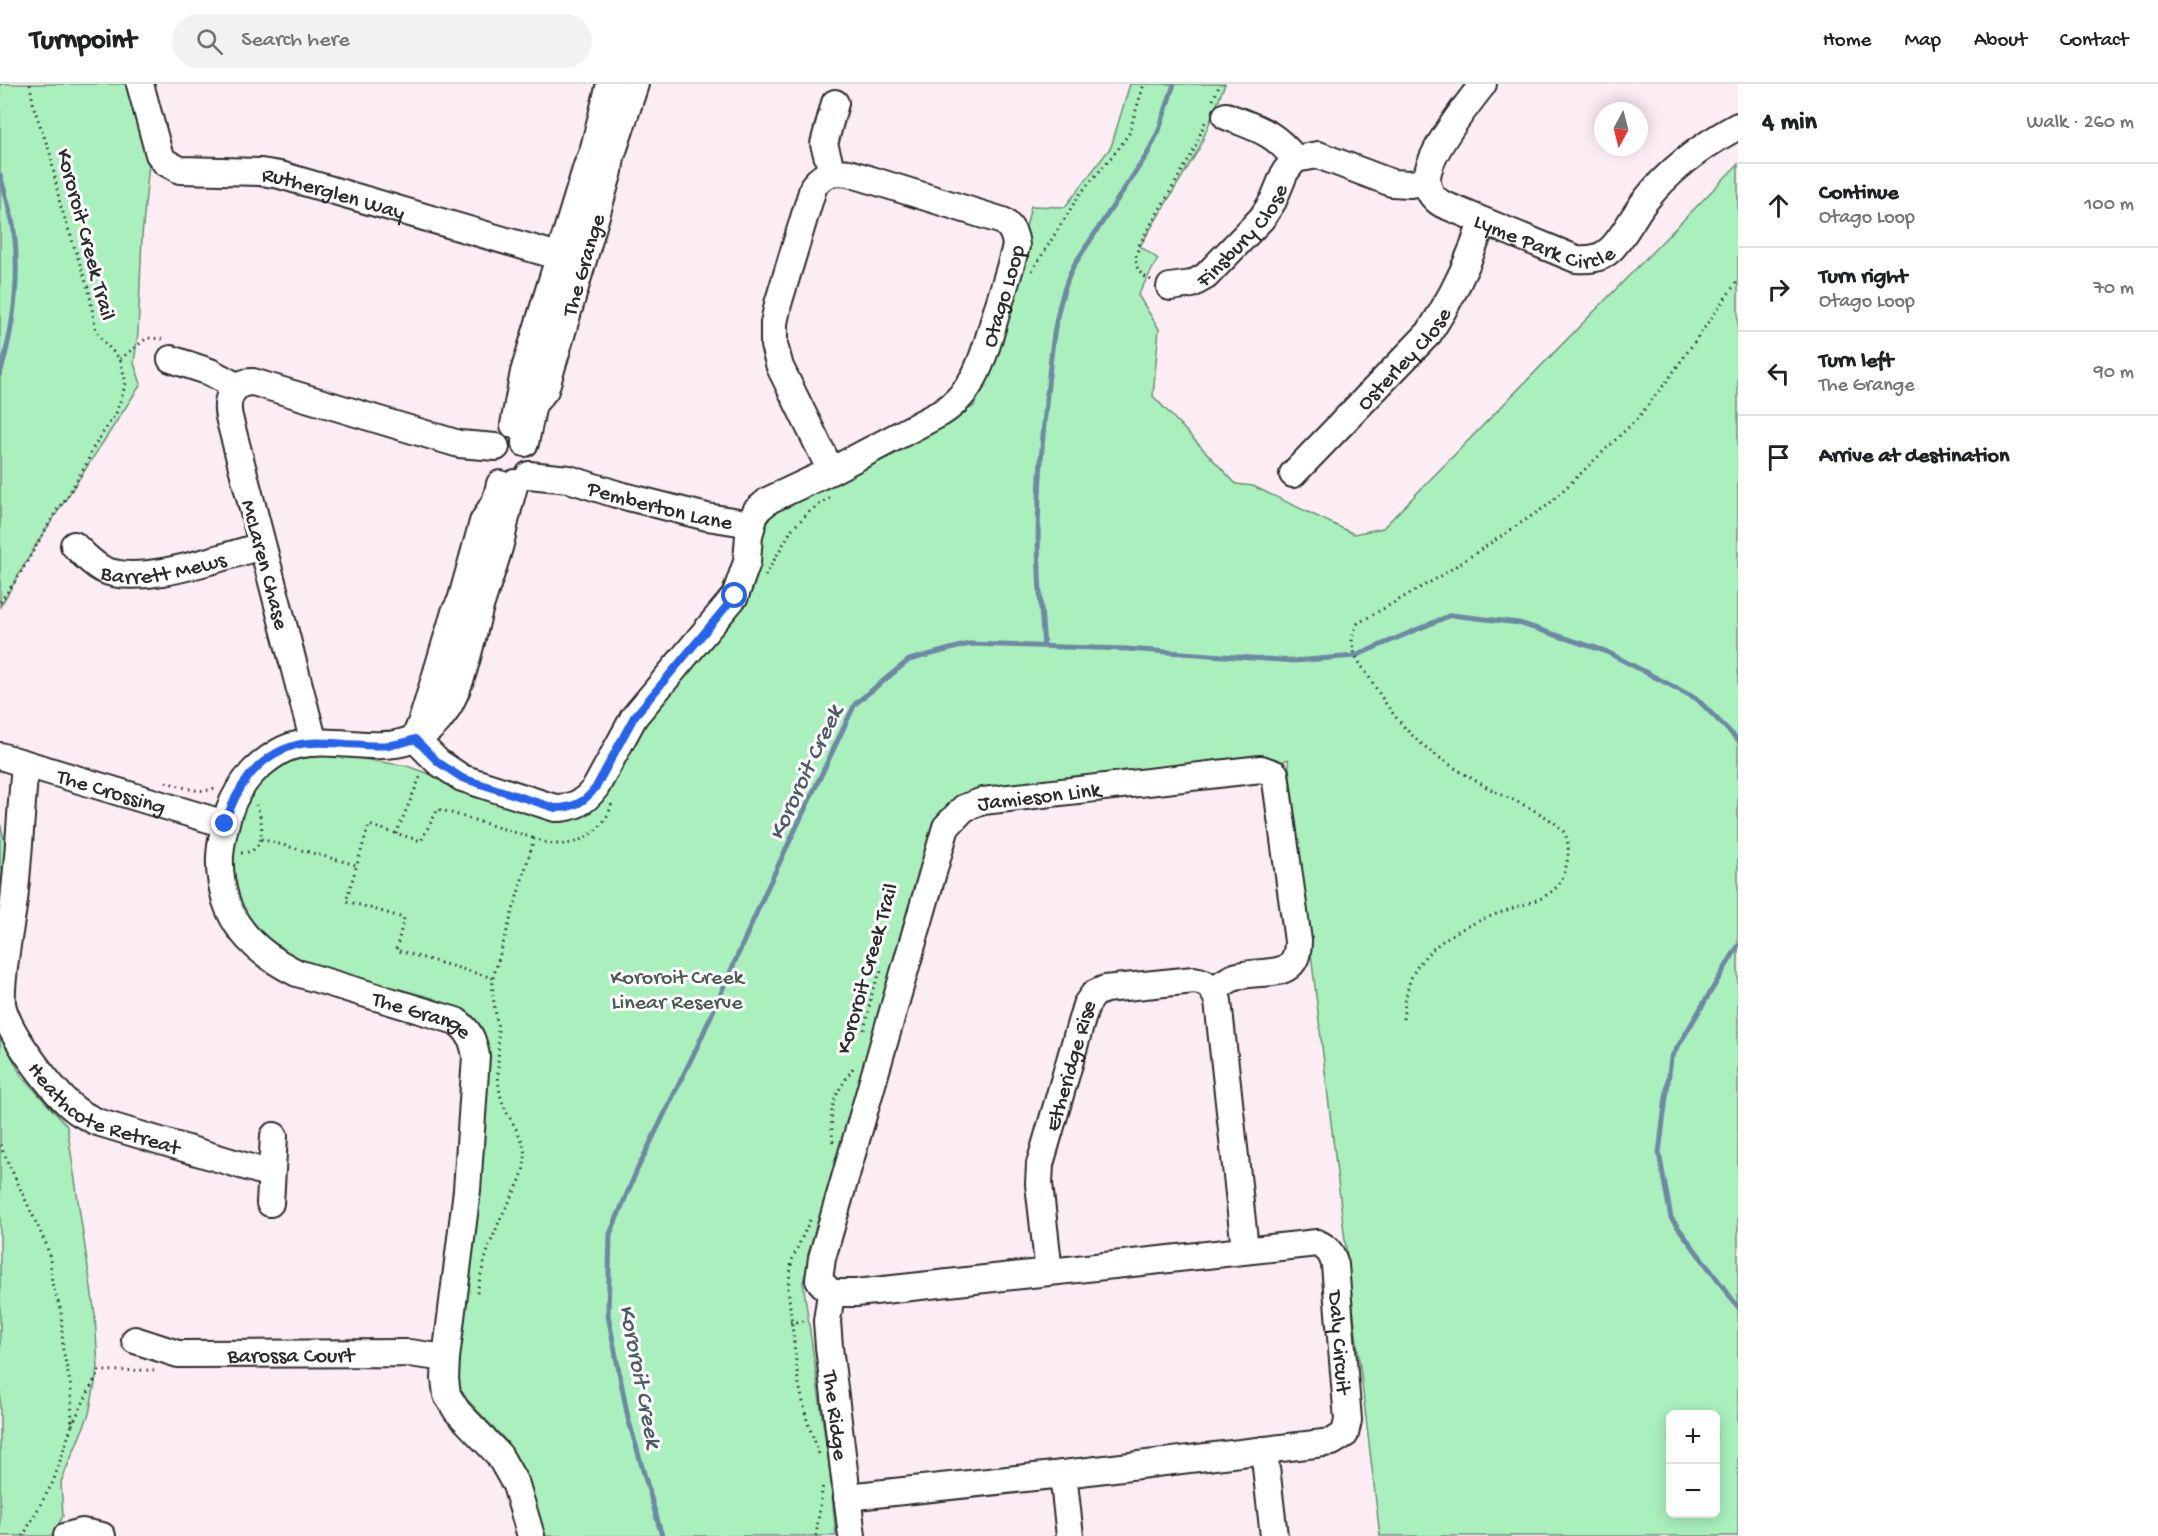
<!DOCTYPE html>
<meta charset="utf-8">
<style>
body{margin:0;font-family:"Gochi Hand",sans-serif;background:#f2f2f2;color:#202124}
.controls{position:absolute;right:18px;bottom:18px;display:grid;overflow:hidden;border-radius:9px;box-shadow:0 3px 15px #0003}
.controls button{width:54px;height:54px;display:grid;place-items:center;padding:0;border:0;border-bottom:2px solid #e0e0e0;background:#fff;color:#202124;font:30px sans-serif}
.compass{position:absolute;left:1594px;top:18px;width:54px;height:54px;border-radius:50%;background:#fff;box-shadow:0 3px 15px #0003;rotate:187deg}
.stop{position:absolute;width:18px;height:18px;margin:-14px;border:4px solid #2563eb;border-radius:50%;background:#fff}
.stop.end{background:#2563eb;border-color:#fff;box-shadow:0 2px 6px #0008}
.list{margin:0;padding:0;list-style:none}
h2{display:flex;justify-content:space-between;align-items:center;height:78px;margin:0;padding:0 24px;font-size:26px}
h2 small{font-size:20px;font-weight:400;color:#757577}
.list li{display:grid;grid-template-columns:39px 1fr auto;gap:18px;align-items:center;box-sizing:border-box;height:84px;padding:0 24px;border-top:2px solid #e0e0e0}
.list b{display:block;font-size:22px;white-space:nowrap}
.list p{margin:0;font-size:20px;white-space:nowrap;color:#757577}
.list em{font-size:20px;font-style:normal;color:#757577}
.icon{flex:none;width:33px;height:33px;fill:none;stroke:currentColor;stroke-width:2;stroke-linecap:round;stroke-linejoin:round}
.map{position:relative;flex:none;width:1738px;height:1452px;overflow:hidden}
header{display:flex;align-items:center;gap:36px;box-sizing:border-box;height:84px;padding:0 30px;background:#fff;border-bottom:2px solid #e0e0e0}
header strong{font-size:28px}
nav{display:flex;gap:33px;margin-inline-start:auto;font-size:21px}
.search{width:420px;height:54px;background:#f2f2f2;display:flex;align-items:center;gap:15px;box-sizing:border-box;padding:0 21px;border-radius:33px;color:#757577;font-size:22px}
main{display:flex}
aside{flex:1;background:#fff}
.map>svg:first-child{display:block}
</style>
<header>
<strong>Turnpoint</strong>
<div class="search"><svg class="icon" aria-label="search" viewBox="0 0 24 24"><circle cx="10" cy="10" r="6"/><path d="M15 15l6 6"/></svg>Search here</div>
<nav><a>Home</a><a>Map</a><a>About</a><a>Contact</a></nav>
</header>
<main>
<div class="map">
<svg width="1738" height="1452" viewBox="0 0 1738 1452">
<rect width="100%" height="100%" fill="#fcecf3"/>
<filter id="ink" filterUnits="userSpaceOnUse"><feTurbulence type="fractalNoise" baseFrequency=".0167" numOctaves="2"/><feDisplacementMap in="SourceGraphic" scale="12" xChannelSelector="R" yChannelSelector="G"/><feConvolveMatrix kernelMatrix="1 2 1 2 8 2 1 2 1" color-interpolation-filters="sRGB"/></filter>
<g filter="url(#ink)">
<path fill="#a9f0bd" stroke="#6a8e74" stroke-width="1.5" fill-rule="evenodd" d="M0 0H127L149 79 142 152 138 249 134 279 141 300 38 458 0 523Z
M1130 0H1225L1199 65 1140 162 1158 175 1138 211 1159 245 1153 312 1236 400 1253 402 1354 450 1383 444 1738 80V1452H1380L1288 675 1277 680 965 713 941 726 925 769 894 874 803 1198 829 1381 836 1452H537L524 1391 507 1358 458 1306 456 1282 483 953 468 930 433 914 352 893 285 870 251 842 233 801 231 776 233 750 249 710 268 686 294 676 331 670 407 682 454 699 571 735 637 649 717 554 746 510 762 449 773 428 895 370 974 322 1005 232 1031 122 1065 123 1111 63ZM1670 1330H1716V1430H1670Z
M0 739 6 763 0 811Z
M0 950 21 991 67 1042 95 1231 98 1284 89 1330 61 1398 63 1432 52 1452H0Z"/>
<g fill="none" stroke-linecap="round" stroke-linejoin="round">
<path stroke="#6e89a4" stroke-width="5" d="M0 91C5 109 11 128 14 146 20 195 14 243 0 290
M1044 562C1042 538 1040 513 1039 489 1036 427 1041 363 1048 301 1052 260 1056 218 1074 181L1148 69 1159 46 1174 0
M1738 862 1671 974 1659 1069 1671 1134 1738 1223
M662 1452 628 1334 608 1231 610 1150 637 1086 699 959 766 807 855 620 909 576 969 560 1127 565 1294 577 1355 572 1451 531 1519 539 1605 567 1697 615 1738 656"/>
<defs>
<g id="minor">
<path id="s1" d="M140 0 159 70 165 78 180 86 261 88 280 91 582 179"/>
<path id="s2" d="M1483 0C1467 21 1425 72 1427 98 1428 109 1434 115 1442 120L1576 175C1589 176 1600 175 1610 166 1624 153 1633 132 1645 117 1670 85 1703 61 1738 42"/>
<path d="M1226 32C1258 45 1273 47 1295 75"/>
<path d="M832 88 824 60 835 19"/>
<path id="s3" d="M1170 203 1192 200 1206 192 1262 134 1273 117 1285 88 1295 75 1318 71 1392 99 1410 100 1427 97"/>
<path d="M171 275 210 288 236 302"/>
<path d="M514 341 524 288 587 82 593 68 610 0"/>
<path id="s4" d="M525 359 533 320 545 306 609 87 611 73 635 0"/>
<path id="s5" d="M1293 390 1429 249C1451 215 1470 177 1482 138"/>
<path id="s6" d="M529 391 569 395 616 410 707 433 752 440"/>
<path id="s7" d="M515 399C509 418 505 437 501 456 495 480 486 502 479 526 470 559 462 609 439 636 400 681 346 650 297 661 281 664 267 675 255 686 243 698 234 712 229 728 219 761 216 783 226 817 237 851 266 874 297 889L456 937C470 947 473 956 476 972L467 1106 446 1274 445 1295 447 1311 457 1327 499 1371 516 1401 531 1452"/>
<path id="s8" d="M74 461C83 470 91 479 102 485 138 504 223 472 262 462"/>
<path d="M415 654 423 634 455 528 461 517 483 438 496 416 500 400"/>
<path id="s9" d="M415 655 438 678 462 694 555 724C574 724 585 718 596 703L634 633 735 512 747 478 749 451 756 427 769 416 831 387 941 329C977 307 985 267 996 230 1003 207 1010 185 1016 162 1015 151 1012 144 1003 137L849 89C834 87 824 89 814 101L778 220 774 239V261L780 283 831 387"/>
<path d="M314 659 229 333C225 315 232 298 253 298L459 360 496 363"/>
<path id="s10" d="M0 672 225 740"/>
<path id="s11" d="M25 680C21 725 19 771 14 816 10 846 0 892 2 920 7 948 54 1010 77 1027 83 1031 91 1035 97 1038L271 1090"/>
<path d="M270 1119 274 1052"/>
<path id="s12" d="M1049 1188 1039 1100 1040 1080 1086 921 1094 910 1105 905 1194 896C1208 898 1213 904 1218 917L1245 1165"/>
<path id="s13" d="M831 1209H856L1317 1159C1328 1164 1332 1169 1335 1181L1348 1336 1345 1350 1332 1358 1063 1390 847 1413"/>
<path id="s14" d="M831 1209 819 1196 822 1174 946 743 964 724 983 717 1261 685 1275 690 1298 857C1298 897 1266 885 1238 892 1229 894 1221 901 1214 906"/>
<path id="s15" d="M831 1209 827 1237 829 1263 852 1452"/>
<path id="s16" d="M135 1256 178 1270 409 1269 446 1274"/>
<path d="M1264 1366 1274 1452"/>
<path d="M1063 1390 1070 1452"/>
<path d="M67 1452 82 1448 102 1452"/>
</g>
</defs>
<use href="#minor" stroke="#2b2b2b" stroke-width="30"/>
<path stroke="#2b2b2b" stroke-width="3" stroke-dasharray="1.5 4.5" stroke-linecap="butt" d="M1213 16 1220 0
M1032 187 1080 110 1119 64 1129 49 1144 0
M1151 196C1133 188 1134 176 1140 159L1192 70 1206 36
M120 275 147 254 162 255
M765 492 792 445 809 428 833 411
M0 518 17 495 57 426 67 413 87 379 93 364 116 329 126 299 120 275 103 257 96 247 89 207 60 120 50 69 34 24 30 0
M166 698C181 702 200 711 215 704
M396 750 421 691
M261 755 356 781
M241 769C267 769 264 737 256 721
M493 894 396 866 404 834 346 817 369 741 421 757 438 725 533 754
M1403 935C1405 921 1406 907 1411 894 1434 845 1496 831 1542 814 1548 810 1555 806 1559 800 1567 788 1573 759 1563 747 1552 732 1510 715 1492 706 1462 689 1429 670 1406 645 1391 629 1380 611 1369 593 1356 574 1345 561 1358 539L1441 492 1548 421 1637 335 1667 297 1738 196
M864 946 873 905 881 887
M833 1058C829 1017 833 1015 855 981
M0 1061 46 1160 50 1174 52 1199 61 1227 63 1266 71 1303 72 1341 53 1398 23 1452
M810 1136 792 1176 788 1204 798 1296 807 1336 820 1373
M477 1209C481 1186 488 1164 497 1143 505 1120 526 1097 525 1071 524 1052 508 1035 502 1017 495 994 500 971 498 948 497 930 491 913 493 894L534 755C541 757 549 760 557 760 582 762 608 742 612 718
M790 1238 806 1237
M72 1341 99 1287 156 1286
M816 1452 823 1400"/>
<use href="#minor" stroke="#fff" stroke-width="26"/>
</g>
</g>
<g fill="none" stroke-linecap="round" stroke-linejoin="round" filter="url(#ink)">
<path stroke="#2563eb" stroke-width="8" d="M225 740C235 705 258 671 296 661 312 657 330 659 346 660 375 661 387 665 415 655L438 678 462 694 555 724C574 724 585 718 596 703L634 633 735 512"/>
</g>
<g text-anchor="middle" stroke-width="6" stroke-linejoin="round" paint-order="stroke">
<g font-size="22" fill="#2b2b2b" stroke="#fff">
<text dy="8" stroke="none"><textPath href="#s1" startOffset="256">Rutherglen Way</textPath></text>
<text dy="8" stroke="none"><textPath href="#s2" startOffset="252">Lyme Park Circle</textPath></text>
<text dy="8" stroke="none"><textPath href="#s3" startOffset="93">Finsbury Close</textPath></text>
<text transform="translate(88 150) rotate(75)" y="8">Kororoit Creek Trail</text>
<text dy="8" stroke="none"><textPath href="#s4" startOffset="189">The Grange</textPath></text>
<text dy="8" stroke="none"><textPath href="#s9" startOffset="878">Otago Loop</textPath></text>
<text dy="8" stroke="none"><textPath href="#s5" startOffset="160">Osterley Close</textPath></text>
<text dy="8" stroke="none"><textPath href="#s6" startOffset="135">Pemberton Lane</textPath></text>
<text dy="8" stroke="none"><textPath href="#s8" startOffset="100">Barrett Mews</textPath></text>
<text transform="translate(267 480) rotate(75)" y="8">McLaren Chase</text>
<text dy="8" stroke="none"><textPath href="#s10" startOffset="117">The Crossing</textPath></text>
<text dy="8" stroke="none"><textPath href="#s14" startOffset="591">Jamieson Link</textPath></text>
<text transform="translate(865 884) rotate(-74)" y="8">Kororoit Creek Trail</text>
<text dy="8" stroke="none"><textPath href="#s7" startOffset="826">The Grange</textPath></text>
<text dy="8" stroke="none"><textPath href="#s12" startOffset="212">Etheridge Rise</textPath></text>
<text dy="8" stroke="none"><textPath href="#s11" startOffset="396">Heathcote Retreat</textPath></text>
<text dy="8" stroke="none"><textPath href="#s13" startOffset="596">Daly Circuit</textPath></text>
<text dy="8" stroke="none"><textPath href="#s16" startOffset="158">Barossa Court</textPath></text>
<text dy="8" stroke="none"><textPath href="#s15" startOffset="123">The Ridge</textPath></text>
</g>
<g font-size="22" fill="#4a5c50" stroke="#fff">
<text x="677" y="899">Kororoit Creek<tspan x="677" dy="25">Linear Reserve</tspan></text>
</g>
<g font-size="24" font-style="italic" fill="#4d5a68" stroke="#fff">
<text transform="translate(804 688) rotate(-65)" y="8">Kororoit Creek</text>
<text transform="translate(642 1292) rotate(79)" y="8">Kororoit Creek</text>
</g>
</g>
</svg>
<div class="controls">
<button>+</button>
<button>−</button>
</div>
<svg class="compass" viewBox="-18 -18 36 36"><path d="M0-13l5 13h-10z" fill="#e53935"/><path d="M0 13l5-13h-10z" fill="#757577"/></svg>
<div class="stop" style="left:735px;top:512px"></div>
<div class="stop end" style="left:225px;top:740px"></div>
</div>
<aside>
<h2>4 min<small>Walk · 260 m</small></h2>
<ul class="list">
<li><svg class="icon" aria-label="ahead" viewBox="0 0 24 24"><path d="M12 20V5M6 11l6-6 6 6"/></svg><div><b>Continue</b><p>Otago Loop</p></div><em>100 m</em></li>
<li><svg class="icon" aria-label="right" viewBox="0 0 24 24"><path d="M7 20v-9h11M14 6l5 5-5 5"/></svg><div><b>Turn right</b><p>Otago Loop</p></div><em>70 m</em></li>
<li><svg class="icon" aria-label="left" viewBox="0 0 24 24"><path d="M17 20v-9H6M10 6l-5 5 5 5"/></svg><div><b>Turn left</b><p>The Grange</p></div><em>90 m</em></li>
<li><svg class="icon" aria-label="arrive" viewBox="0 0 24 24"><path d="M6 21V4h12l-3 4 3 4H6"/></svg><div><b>Arrive at destination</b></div></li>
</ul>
</aside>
</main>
